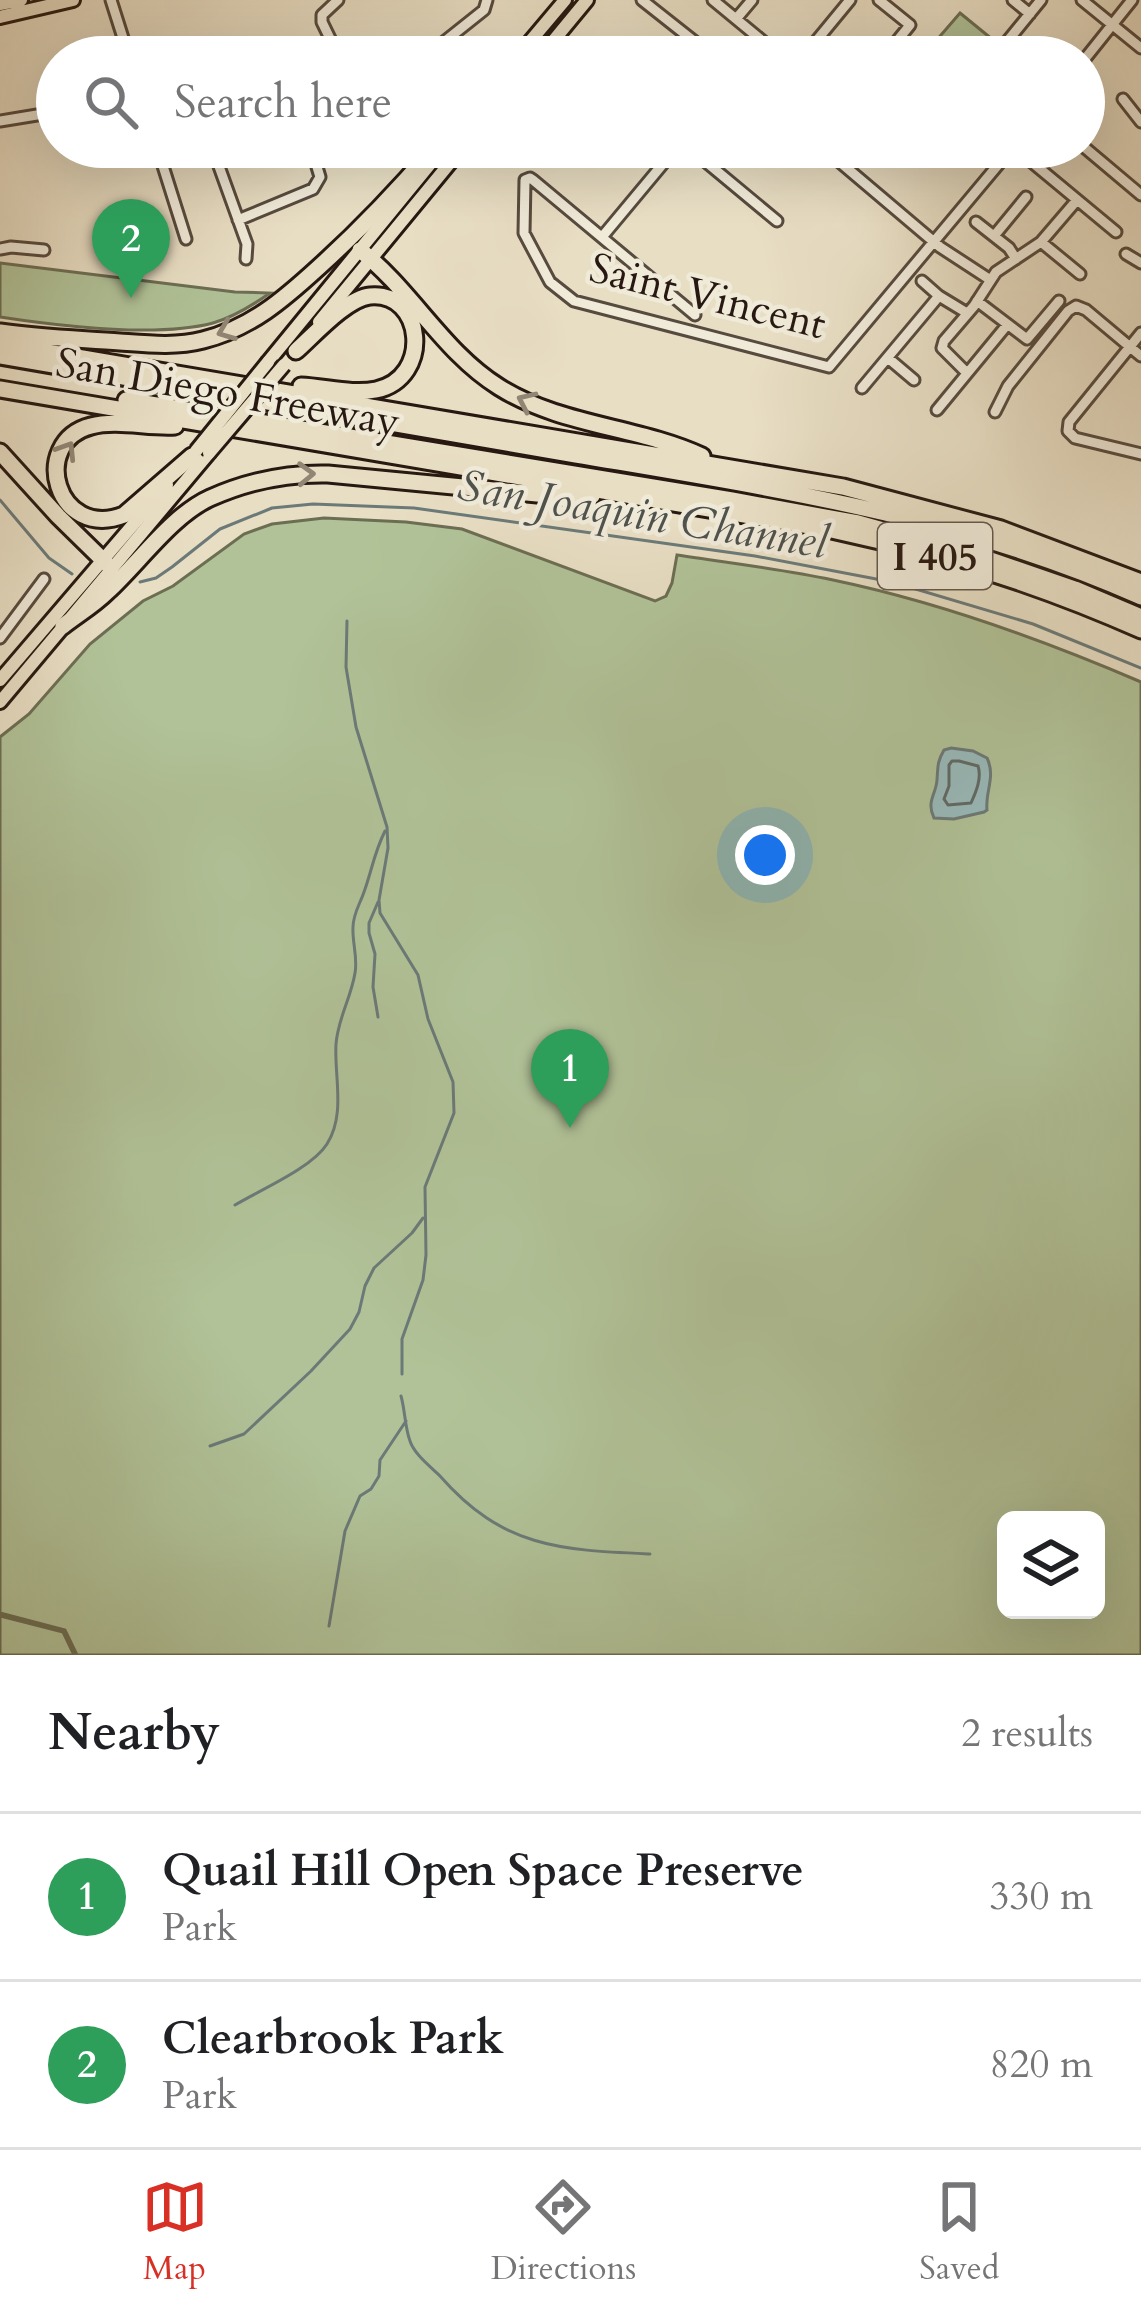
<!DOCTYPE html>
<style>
body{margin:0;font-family:Cardo,serif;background:#f2f2f2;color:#202124}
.controls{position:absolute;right:36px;bottom:36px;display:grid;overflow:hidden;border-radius:18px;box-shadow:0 12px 48px #0002}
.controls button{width:108px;height:108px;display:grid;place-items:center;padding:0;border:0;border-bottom:3px solid #e0e0e0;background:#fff;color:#202124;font:60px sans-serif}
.you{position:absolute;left:765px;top:855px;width:42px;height:42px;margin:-30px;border:9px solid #fff;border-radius:50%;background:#1a73e8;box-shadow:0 0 0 18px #1a73e833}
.badge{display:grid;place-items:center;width:78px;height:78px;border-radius:50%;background:#d93025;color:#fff;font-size:39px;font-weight:700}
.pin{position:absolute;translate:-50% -99px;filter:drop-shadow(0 3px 6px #0008)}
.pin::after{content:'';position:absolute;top:63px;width:42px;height:36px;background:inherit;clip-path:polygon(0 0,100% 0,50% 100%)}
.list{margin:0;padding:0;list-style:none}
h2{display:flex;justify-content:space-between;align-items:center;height:156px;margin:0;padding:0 48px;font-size:51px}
h2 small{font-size:39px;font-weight:400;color:#757577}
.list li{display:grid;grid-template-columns:78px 1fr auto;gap:36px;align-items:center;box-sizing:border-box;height:168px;padding:0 48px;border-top:3px solid #e0e0e0}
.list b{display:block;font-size:45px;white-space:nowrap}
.list p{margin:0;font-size:39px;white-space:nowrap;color:#757577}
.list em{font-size:39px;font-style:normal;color:#757577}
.icon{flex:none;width:66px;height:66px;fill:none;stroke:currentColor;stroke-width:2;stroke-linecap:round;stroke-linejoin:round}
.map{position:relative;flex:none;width:1141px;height:1655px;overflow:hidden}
.search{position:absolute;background:#fff;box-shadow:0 12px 48px #0002;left:36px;right:36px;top:36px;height:132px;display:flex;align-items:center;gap:30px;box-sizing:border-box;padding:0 42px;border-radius:66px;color:#757577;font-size:45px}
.sheet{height:492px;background:#fff}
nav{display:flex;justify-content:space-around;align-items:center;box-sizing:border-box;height:168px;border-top:3px solid #e0e0e0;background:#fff;font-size:33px;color:#757577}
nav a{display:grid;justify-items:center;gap:6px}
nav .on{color:#d93025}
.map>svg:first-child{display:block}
</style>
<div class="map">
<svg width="1141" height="1655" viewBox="0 0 1141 1655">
<rect width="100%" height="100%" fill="#e8dec4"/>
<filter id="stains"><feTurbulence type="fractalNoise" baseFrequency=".00167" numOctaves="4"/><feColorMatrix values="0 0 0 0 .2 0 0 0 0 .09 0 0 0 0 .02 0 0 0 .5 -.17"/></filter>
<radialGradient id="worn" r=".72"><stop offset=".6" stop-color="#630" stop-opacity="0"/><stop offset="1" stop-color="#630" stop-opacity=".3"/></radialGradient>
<path fill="#b1c298" stroke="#6c6e54" stroke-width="3" fill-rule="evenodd" d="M960 13 1014 57H922Z
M0 263 235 292 270 293C253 305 234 317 213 323 156 338 59 326 0 317Z
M324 518 406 522 462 529 655 601 666 596 672 583 677 555C729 563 781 569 833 580 939 602 1041 639 1141 682V1655H77L65 1630 0 1613V737L29 714 90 644 143 601 173 586 244 534 272 524ZM1006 1520H1096V1610H1006Z
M0 1616 63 1632 74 1655H0Z"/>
<path fill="#99bbbc" stroke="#6b7a78" stroke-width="3" d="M951 748 973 751 987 758C996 777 985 791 987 810L984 812 954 819 934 818C926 801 936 795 937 780 938 767 937 762 944 750Z"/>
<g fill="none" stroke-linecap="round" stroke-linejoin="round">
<path stroke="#606a66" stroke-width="3" d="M959 761 978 766C982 778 976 792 971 803L948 805 944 799 949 786V765L952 761Z"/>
<path stroke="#6b7a78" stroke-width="3" d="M0 500 49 558 72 574
M140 582 156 578 172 567 220 529 272 508 313 504 414 508 755 556 892 582 1033 624 1141 668
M347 621 346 667 356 727 387 827 388 848 379 900 380 913 418 975 428 1019 453 1082 454 1113 425 1187 426 1255 423 1280 402 1339V1374
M378 902 369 923V933L375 954 373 987 378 1017
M235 1205C260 1190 312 1168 327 1144 346 1114 334 1076 336 1044 338 1018 351 998 355 973 358 958 352 942 353 927 353 914 360 904 364 892 372 870 374 853 385 831
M401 1396C405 1410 405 1428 410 1441 414 1454 431 1467 440 1476 503 1548 560 1550 650 1554
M210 1446 244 1434 311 1371 350 1329 359 1312 365 1286 374 1268 412 1233 423 1218
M329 1626 345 1531 360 1496 371 1489 379 1476 380 1460 406 1421"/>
<defs>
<path id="minor" d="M111 0 129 57
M338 0 322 15V22L339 57
M642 0 714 57
M713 0 782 57
M879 0 910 25 884 57
M1013 0 1030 14
M1082 0 1141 48
M736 19 752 0
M1005 44 1041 0
M248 57C259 52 267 48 277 57
M425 57 484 10 487 0
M743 57 758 37
M755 57H759
M803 57 850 0
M1084 60 1132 0
M1123 99 1141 122
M0 121 43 114
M157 147 186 239
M212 147 247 244 246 259
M688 147 777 221
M822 147 940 247 989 279
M1084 147 1141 195
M1028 159 1116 232
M238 220 313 189 320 177 311 147
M976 222 1009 248 1016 259
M994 236 1026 197
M602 237 677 147
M1041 242 1080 274
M0 249 11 247 44 250
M1126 254 1141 263
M922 281 939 296 967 313
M977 301 1027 339 1059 301
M695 315 533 180 530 178 525 180 524 233 550 282 574 301 829 367 1013 147
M1141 333 1069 422 1068 431 1075 438 1141 454
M888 358 914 380
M967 373 942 348 944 341 974 306 996 272 1041 242 1077 200
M862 388 939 296
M937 410 1007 325
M995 412 1008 386 1068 311 1076 306 1086 310 1141 356
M0 638 44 579"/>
<path id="major" d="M0 4 21 0
M0 17 73 0
M517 57 565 0
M540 57 587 0
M319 322 463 147
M268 362 444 147
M0 680 167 485
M0 702 209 453"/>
<path id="highway" d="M360 250C412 291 443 352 499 387 561 426 637 426 702 456
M0 332C40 338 80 339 120 342 148 344 176 347 203 340 251 328 284 299 319 267 361 229 398 190 435 147
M0 344 843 487 1001 529 1141 582
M296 351C313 336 347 298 370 296 424 291 433 378 376 390 353 395 325 387 301 386
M0 356C192 390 384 423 576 455 770 488 960 516 1141 597
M0 389 827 529C935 552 1040 585 1141 630
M126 400 732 500 858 523 988 559 1075 589 1141 617
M175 426C149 428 117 419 91 426 29 442 56 541 124 515L192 456
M0 452 58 516 111 568
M63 626C77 615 94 605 107 592 138 564 172 515 210 498 248 481 286 473 328 474L568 497 592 496"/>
</defs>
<use href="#minor" stroke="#574a3e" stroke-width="15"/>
<use href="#major" stroke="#271911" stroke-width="18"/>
<use href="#highway" stroke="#271911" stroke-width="21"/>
<use href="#minor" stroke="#f0ead9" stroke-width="9"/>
<use href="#major" stroke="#e8dec4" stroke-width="12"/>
<use href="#highway" stroke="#e8dec4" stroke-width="15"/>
<defs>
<path id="major-bridge" d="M196 451 268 362
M209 453 284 365"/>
</defs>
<use href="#major-bridge" stroke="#271911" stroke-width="18" stroke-linecap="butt"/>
<use href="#major-bridge" stroke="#e8dec4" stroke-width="12"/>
</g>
<defs><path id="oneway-chevron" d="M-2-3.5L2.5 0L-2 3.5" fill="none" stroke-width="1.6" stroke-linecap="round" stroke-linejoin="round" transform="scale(3)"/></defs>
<g stroke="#918573">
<use href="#oneway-chevron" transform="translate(226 331) rotate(159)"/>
<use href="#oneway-chevron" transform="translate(526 401) rotate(-155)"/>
<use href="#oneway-chevron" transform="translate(67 450) rotate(-58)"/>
<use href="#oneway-chevron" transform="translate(306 474) rotate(-2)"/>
</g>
<g text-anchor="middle" stroke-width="9" stroke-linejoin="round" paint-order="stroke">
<rect fill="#f0ead9" stroke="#63584d" stroke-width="3" x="878" y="523" width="114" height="66" rx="9"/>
<g font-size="39" font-weight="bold" fill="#271911">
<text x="935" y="570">I 405</text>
</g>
<g font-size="42" fill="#271911" stroke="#f0ead9">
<text transform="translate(708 295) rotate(14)" y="15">Saint Vincent</text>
<text transform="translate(228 391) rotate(10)" y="15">San Diego Freeway</text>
</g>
<g font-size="45" font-style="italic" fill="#4f524d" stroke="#f0ead9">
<text transform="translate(643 513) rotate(9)" y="16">San Joaquin Channel</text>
</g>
</g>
<rect width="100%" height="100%" filter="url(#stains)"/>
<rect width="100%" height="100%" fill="url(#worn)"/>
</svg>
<div class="controls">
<button><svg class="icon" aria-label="layers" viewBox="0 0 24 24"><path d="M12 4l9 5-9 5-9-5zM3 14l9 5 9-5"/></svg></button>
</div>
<div class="you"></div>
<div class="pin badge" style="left:570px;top:1128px;background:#2e9e5b">1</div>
<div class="pin badge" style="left:131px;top:298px;background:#2e9e5b">2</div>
<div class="search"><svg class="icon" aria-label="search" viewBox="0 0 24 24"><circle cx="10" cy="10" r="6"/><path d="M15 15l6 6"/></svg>Search here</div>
</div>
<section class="sheet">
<h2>Nearby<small>2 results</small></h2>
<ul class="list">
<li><span class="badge" style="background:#2e9e5b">1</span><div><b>Quail Hill Open Space Preserve</b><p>Park</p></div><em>330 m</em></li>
<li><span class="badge" style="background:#2e9e5b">2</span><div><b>Clearbrook Park</b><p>Park</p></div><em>820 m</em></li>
</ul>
</section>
<nav>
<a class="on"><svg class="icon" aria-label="map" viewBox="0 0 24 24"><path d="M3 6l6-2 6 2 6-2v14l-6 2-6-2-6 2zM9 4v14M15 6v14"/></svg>Map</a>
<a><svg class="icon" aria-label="directions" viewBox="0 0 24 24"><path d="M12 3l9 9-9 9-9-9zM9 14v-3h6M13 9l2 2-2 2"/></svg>Directions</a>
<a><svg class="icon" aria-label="saved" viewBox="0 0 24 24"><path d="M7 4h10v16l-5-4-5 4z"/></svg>Saved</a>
</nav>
